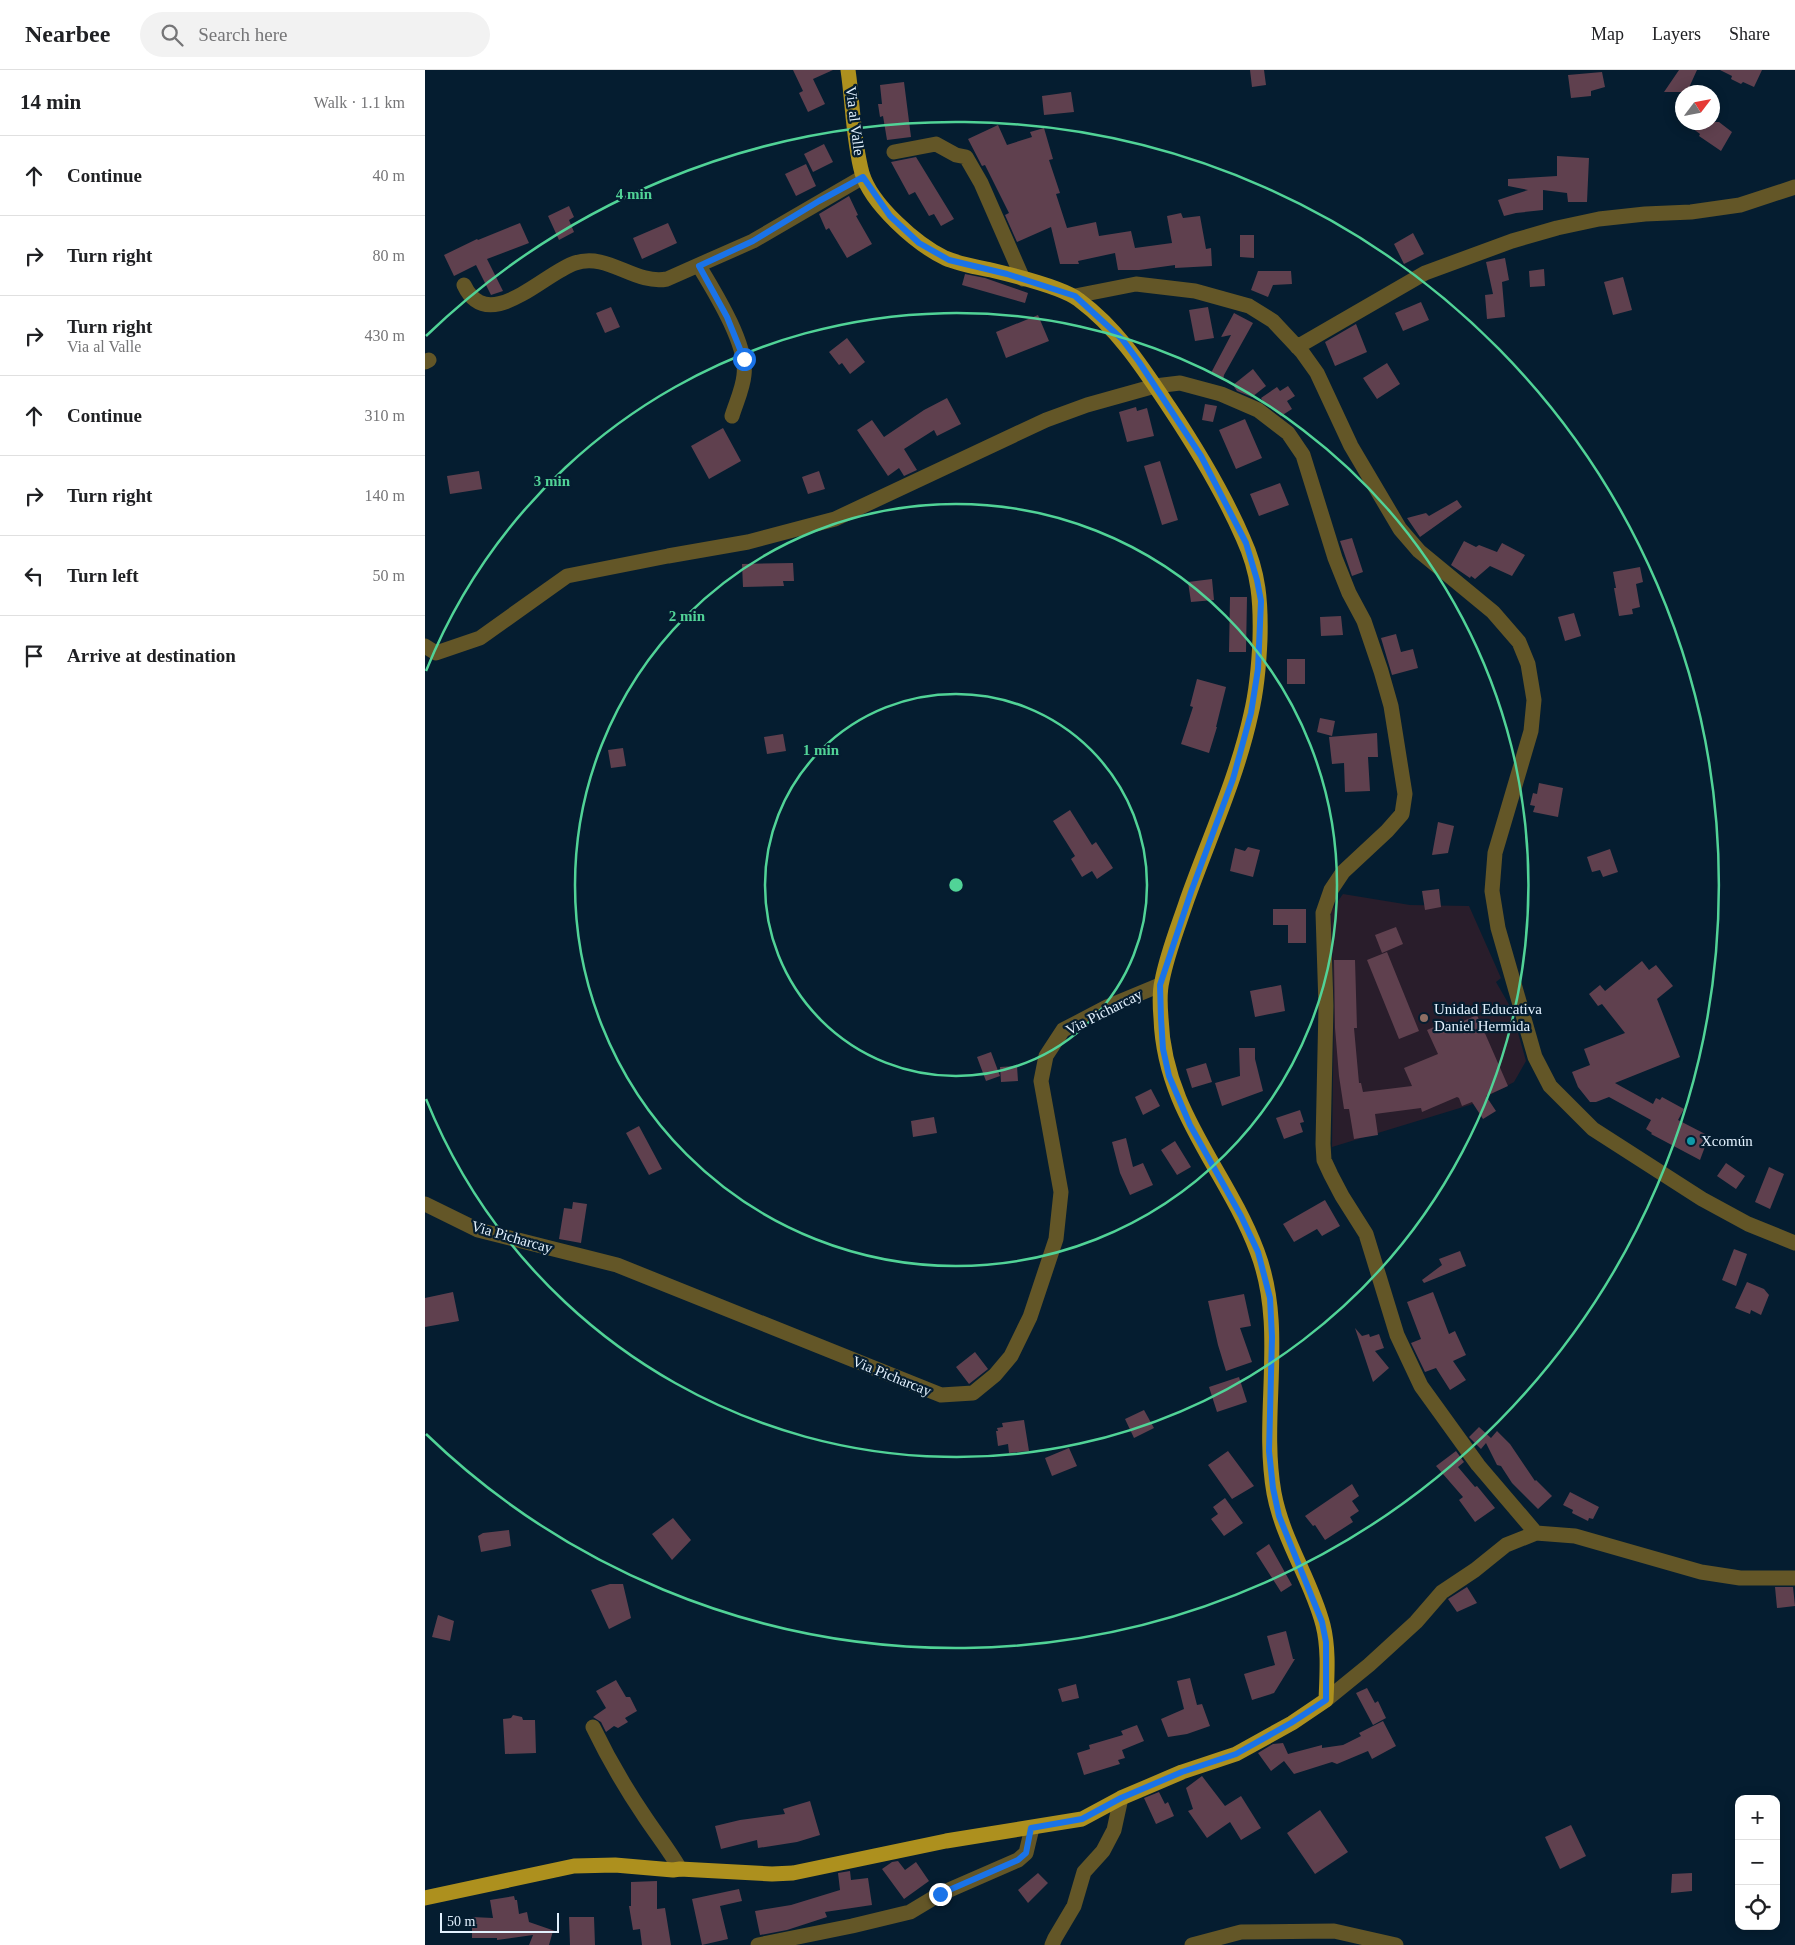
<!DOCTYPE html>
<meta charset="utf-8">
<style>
body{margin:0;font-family:Georgia,serif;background:#f2f2f2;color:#202124}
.controls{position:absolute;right:15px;bottom:15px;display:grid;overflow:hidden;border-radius:10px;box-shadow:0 2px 12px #0003}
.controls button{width:45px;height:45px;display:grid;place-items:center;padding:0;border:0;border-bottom:1px solid #e0e0e0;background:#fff;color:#202124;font:25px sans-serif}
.compass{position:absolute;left:1250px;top:15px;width:45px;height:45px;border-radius:50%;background:#fff;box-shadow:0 2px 12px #0003;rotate:58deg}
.scale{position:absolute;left:15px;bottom:12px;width:119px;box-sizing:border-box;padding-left:5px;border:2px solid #e2f1fe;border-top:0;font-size:14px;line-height:18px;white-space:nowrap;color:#e2f1fe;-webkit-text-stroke:4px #051d30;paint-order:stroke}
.stop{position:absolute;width:15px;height:15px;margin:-11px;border:4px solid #1a73e8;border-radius:50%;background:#fff}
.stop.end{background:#1a73e8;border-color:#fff;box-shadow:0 1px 5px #0008}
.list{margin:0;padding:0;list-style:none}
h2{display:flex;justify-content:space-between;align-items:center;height:65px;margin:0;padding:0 20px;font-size:21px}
h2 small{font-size:16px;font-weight:400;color:#757577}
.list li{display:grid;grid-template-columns:32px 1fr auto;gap:15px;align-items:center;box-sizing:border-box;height:80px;padding:0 20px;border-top:1px solid #e0e0e0}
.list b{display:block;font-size:19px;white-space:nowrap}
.list p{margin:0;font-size:16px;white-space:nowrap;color:#757577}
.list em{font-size:16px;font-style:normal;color:#757577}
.icon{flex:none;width:28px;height:28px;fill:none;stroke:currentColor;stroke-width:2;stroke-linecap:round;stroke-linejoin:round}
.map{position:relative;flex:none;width:1370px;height:1875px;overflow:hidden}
header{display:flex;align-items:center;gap:30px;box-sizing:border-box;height:70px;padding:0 25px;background:#fff;border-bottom:1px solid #e0e0e0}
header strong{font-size:24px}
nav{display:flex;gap:28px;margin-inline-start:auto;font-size:18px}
.search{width:350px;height:45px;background:#f2f2f2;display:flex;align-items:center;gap:12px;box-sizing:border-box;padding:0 18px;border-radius:28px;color:#757577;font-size:19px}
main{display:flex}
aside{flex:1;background:#fff}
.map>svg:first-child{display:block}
</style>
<header>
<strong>Nearbee</strong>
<div class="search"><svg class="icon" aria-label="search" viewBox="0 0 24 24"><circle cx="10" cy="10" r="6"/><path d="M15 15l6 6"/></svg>Search here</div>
<nav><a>Map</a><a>Layers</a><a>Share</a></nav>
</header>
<main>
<aside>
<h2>14 min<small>Walk · 1.1 km</small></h2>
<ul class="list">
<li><svg class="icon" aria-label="ahead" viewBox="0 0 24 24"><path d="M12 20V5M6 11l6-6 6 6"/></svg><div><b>Continue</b></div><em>40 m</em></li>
<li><svg class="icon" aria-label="right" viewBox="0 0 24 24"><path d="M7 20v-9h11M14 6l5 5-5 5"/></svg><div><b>Turn right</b></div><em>80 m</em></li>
<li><svg class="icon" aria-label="right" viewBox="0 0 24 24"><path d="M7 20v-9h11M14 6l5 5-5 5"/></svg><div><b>Turn right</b><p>Via al Valle</p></div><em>430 m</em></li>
<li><svg class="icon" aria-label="ahead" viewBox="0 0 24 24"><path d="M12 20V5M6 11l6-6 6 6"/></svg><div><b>Continue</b></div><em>310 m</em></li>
<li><svg class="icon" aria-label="right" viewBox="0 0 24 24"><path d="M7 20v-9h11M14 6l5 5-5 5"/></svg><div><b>Turn right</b></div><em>140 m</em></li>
<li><svg class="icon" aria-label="left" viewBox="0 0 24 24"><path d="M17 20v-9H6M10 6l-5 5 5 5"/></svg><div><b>Turn left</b></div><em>50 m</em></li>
<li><svg class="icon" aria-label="arrive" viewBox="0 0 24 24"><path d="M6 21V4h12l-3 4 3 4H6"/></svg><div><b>Arrive at destination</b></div></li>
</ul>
</aside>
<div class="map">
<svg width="1370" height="1875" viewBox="0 0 1370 1875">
<rect width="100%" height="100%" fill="#051d30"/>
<path fill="#291d2b" d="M918 824 985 835 1044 836 1076 908 1071 912 1086 938 1101 991 1089 1012 1048 1034 907 1077 909 937 906 841Z"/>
<path fill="#5f404e" d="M368 0H408L388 9 400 34 383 42 374 23 378 21Z
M825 0H839L841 15 827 17Z
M1254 0H1272L1262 22H1239Z
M1295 0H1337L1329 17 1318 12 1316 14 1306 9 1307 6Z
M1177 2 1180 17 1166 21V26L1146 28 1143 5Z
M479 12 486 67 462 70 458 46 455 47 453 34H457L455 15Z
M646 22 649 42 619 45 617 26Z
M1259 52H1294L1307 62 1296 81 1274 66 1275 64Z
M573 55 582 75 607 67 605 62 619 58 628 89 624 90 635 123 631 124 642 158 671 152 674 166 706 161 710 178 747 173 742 146 756 143 758 148 775 146 781 179 786 178 787 196 750 198V195L714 200H693L690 183 653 191 654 194H635L626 157 592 172 580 145 584 143 560 95 557 96 543 69Z
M399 74 408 92 388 102 379 84Z
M1132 86 1164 88 1162 132H1143L1142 123 1118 120V140L1091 143 1079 146 1073 130 1103 120 1083 116V109L1132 106Z
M491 87 529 149 516 156 509 144 504 146 490 122 484 125 466 92Z
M381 94 391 116 371 126 360 104Z
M424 126 433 145 431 146 447 174 422 188 404 158 401 160 394 144Z
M144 136 149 147 144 150 149 162 134 170 123 146Z
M95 153 104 173 62 189 78 221 66 225 51 195 29 206 19 185 52 169 53 170Z
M243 153 252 173 217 189 208 168Z
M988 163 999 184 979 194 969 174Z
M815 165H829V188L815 187Z
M1080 188 1084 210 1077 212 1080 247 1062 249 1060 225 1068 224 1061 192Z
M1119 199 1120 216 1105 217 1104 201Z
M833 201H866L867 214 848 215 843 227 826 220Z
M540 204 560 208 603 223 600 233 537 215Z
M1198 207 1207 240 1188 245 1179 212Z
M996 232 1004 250 978 261 970 243Z
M186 237 195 257 180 263 171 243Z
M783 237 789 268 770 271 764 240Z
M809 243 828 253 799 305 798 310 786 303 806 265 796 267Z
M613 245 624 271 581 288 571 262Z
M931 254 942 282 910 296 900 272Z
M422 268 440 292 425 304 417 293 414 295 404 282Z
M962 293 975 314 952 329 938 308Z
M828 299 841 316 827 327 812 321 808 315Z
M863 316 870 326 862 331 867 339 856 346 839 333 836 328 852 317 855 321Z
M522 328 536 354 512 366 509 360 479 379 492 400 479 406 474 398 463 406 432 360 447 350 459 367 499 340Z
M780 334 792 336 788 352 777 350Z
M711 337 712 341 722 338 729 366 702 372 694 342Z
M820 349 837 388 811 399 794 360Z
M298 358 316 391 284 409 266 376Z
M735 391 753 450 737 455 719 396Z
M54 401 57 419 25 424 22 406Z
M394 401 400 419 383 424 377 407Z
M855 413 864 435 834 446 825 424Z
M1032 430 1037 437 995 467 982 448 1001 443 1004 446Z
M927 468 938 502 927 506 915 471Z
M1039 471 1051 477 1054 475 1072 482 1077 473 1100 485 1087 506 1065 496 1050 509 1046 506 1045 508 1026 495Z
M368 493 369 511H358L359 516 318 517 317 494Z
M1215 497 1218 512 1211 514 1215 537 1207 539 1208 544 1194 546 1189 518H1191L1188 502Z
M787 509 789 530 766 532 763 512Z
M805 527H822L821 582H804Z
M1149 543 1156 566 1140 571 1133 547Z
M916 546 918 565 896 566 895 547Z
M971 564 976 582 988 579 993 598 967 605 956 568Z
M862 589H880V614H862Z
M772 609 801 617 791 657H792L784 683 756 674 768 637 765 636Z
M895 648 910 651 907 666 892 662Z
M952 663 953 687H943L945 721 920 722 919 693 907 694 904 667Z
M358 664 361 681 342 684 339 667Z
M198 678 201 696 186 698 183 680Z
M1114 713 1138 718 1133 747 1108 742 1110 736 1105 735 1108 723 1112 724Z
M645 740 667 775 671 772 688 798 672 809 667 801 657 807 646 789 650 786 628 751Z
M1013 752 1029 756 1023 783 1007 785Z
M823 777 835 780 828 807 805 801 810 778 820 781Z
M1185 779 1193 802 1178 807 1175 800 1167 802 1162 787Z
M1014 819 1016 837 1000 840 997 821Z
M848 839H881V873H863V855H848Z
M971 857 978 874 957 883 950 865Z
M962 882 994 961 974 969 942 890Z
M909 890H930L932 958H929L934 1013H936L938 1022 987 1016 979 998 1013 984 1002 960 1023 951 1025 957 1052 945 1083 1016 1061 1026 1071 1041 1058 1049 1047 1032 1037 1036 1034 1028 1032 1027 997 1042 996 1038 950 1044 953 1065 929 1069 924 1039H919L914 1006 910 958Z
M1217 891 1224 900 1231 895 1248 916 1232 929 1255 987 1190 1013 1228 1034 1231 1028 1235 1030 1237 1027 1259 1039 1253 1050 1284 1066 1275 1090 1226 1064 1227 1063 1221 1059 1226 1050 1184 1027 1171 1032H1165L1153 1017 1147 1002 1165 995 1159 979 1200 963 1177 934 1173 936 1164 924 1175 915 1180 921Z
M856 915 860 941 830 947 825 921Z
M814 978H830V989L838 1021 797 1036 790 1013 815 1006Z
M566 982 575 1006 561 1011 552 987Z
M781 993 787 1012 767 1018 761 999Z
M592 996 593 1011 576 1012 575 997Z
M726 1019 735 1036 718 1045 710 1027Z
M875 1040 879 1052 875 1053 878 1062 859 1069 851 1048Z
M509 1047 512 1063 488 1067 486 1051Z
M214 1056 237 1099 224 1105 201 1063Z
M701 1068 708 1097 718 1093 728 1115 705 1125 695 1103 687 1072Z
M750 1071 766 1097 752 1105 736 1080Z
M1301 1093 1320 1106 1311 1119 1292 1106Z
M1344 1097 1359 1104 1345 1139 1330 1132Z
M900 1130 915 1156 897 1166 892 1159 869 1172 858 1154Z
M148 1132 162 1134 156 1173 134 1169 139 1138 147 1139Z
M1309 1179 1322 1184 1311 1216 1297 1210Z
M1035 1181 1041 1196 999 1213 997 1210 1017 1195 1014 1189Z
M1322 1212 1339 1219 1344 1225 1336 1245 1326 1240 1325 1244 1310 1238Z
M28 1222 34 1251 0 1257V1228Z
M1008 1222 1024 1264 1030 1261 1041 1285 1028 1291 1041 1310 1025 1320 1011 1298 1000 1302 986 1273 996 1269 982 1232Z
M819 1224 826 1256 815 1258 827 1292 801 1301 793 1275 783 1231Z
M930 1258 937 1266 944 1264 945 1267 954 1264 959 1278 950 1281 964 1298 948 1312Z
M550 1282 563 1299 544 1314 531 1297Z
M814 1307 822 1332 792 1342 784 1317Z
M719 1340 729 1358 709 1368 700 1349Z
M599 1350 604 1381 584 1383 583 1374 573 1376 571 1361H573L572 1358 578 1357 577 1353Z
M1054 1357 1066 1368 1072 1361 1085 1374 1110 1411 1111 1410 1127 1426 1113 1439 1087 1413 1076 1396 1072 1395 1061 1373 1056 1379 1044 1367Z
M644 1378 652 1396 627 1406 620 1388Z
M803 1381 829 1416 807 1429 783 1395Z
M1031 1381 1039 1392 1033 1397 1050 1417 1052 1416 1070 1438 1050 1452 1034 1430 1038 1427 1011 1396Z
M927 1414 934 1426 927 1431 934 1441 925 1447 928 1452 900 1470 890 1455 888 1456 880 1446Z
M1145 1422 1174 1437 1168 1449 1164 1448 1163 1451 1147 1443 1148 1440 1138 1435Z
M800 1428 818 1453 799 1466 786 1449 793 1444 788 1437Z
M248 1448 266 1470 247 1490 227 1464Z
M84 1460 86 1476 56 1482 53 1466 58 1463Z
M844 1474 867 1515 856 1522 831 1483Z
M185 1514H198L206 1548 184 1559 166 1520Z
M1042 1517 1052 1533 1032 1542 1023 1529Z
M1350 1517H1368L1370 1536 1352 1538Z
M13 1545 29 1551 25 1571 7 1567Z
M861 1561 868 1589H870L849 1623 827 1630 819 1604 850 1595 842 1566Z
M765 1608 772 1635 777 1634 785 1656 762 1664 743 1667 736 1649 759 1639 752 1611Z
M191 1610 201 1627H205L212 1641 200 1648 203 1652 193 1658 189 1656 181 1662 176 1652 168 1647 181 1638 171 1621Z
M651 1614 654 1628 637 1632 633 1619Z
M942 1618 950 1633 953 1631 961 1648 948 1655 931 1623Z
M88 1645 97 1647 98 1650H110L111 1683 80 1684 78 1649 86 1648Z
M958 1651 971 1676 947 1689 943 1681 912 1694 907 1692 869 1704 859 1691 846 1701 833 1683 848 1674 858 1673 863 1684 897 1675V1678L918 1675 936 1666 934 1663Z
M712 1655 719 1671 697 1680 700 1688 693 1690 695 1694 659 1705 652 1683 665 1679 664 1675 698 1665 696 1661Z
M777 1706 800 1736 816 1726 836 1758 816 1770 805 1752 782 1768 763 1741 768 1739 761 1718Z
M734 1722 740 1734 743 1732 749 1746 731 1754 719 1728Z
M385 1731 395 1765 372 1772 333 1778 332 1770 296 1779 290 1756 315 1750 360 1744 358 1739Z
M895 1740 923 1782 890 1804 862 1763Z
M1146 1755 1161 1786 1135 1799 1120 1767Z
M473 1791 480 1800 491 1792 504 1811 479 1829 457 1799 467 1792Z
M425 1801 426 1810 443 1808 447 1835 400 1842 402 1847 362 1860 335 1865 330 1841 366 1835 415 1820 413 1803Z
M613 1803 623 1813 603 1833 593 1820Z
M1267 1803V1821L1246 1823 1247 1804Z
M232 1811V1839L240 1838 246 1875H217L215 1859 208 1860 204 1836H206V1812Z
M314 1819 317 1831 295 1836 303 1869 277 1875 267 1829Z
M89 1826 90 1830H92L94 1844 102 1842 104 1852 130 1861H128L124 1875H104L108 1865 72 1870V1868H47V1847L68 1848 65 1830Z
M144 1847H169L170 1875H145Z"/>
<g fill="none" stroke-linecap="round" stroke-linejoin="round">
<path stroke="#635627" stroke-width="15" d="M469 82 511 74 531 85 541 87 556 113 598 209
M274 196C289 221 323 275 319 305 318 318 311 333 307 346
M39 215C63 266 119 203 150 193 183 182 209 215 242 209L328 171 438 107
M650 226 711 214 770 221 824 236 848 251 877 282 892 303 926 376 975 459 994 481 1068 542 1094 572 1103 594 1109 630 1106 661 1070 783 1067 821 1073 858 1110 987 1125 1016 1168 1059 1277 1129 1323 1154 1370 1173
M872 277 1000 203 1087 171 1132 158 1174 149 1220 144 1266 142 1315 135 1370 117
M0 292 4 290
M0 576 11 583 55 568 142 506 243 486 323 472 410 449 621 350 662 335 730 316 755 313 796 324 833 340 863 363 878 385 910 488 924 523 939 551 956 601 966 636 980 724 977 744 962 761 918 802 906 820 898 843 901 936 898 1074 899 1090 906 1105 917 1126 941 1164 972 1265 996 1316 1053 1395 1111 1463
M0 1134 53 1160 192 1195 516 1325 548 1323 570 1305 586 1286 605 1247 631 1169 636 1122 616 1011 621 986 638 960 682 937 735 915
M901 1630 944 1595 991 1552 1017 1522 1050 1500 1081 1475 1111 1463 1150 1466 1276 1502 1315 1508H1370
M168 1657C183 1688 201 1719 220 1747 232 1765 244 1780 255 1799
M333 1875 427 1856 485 1842 515 1824 593 1790 601 1783 607 1758
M627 1875 630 1868 649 1836 659 1802 678 1781 689 1760 696 1728
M767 1875 816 1862 909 1861 971 1875"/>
<path stroke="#ad901e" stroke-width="15" d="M0 1828 149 1796 190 1795 248 1800 255 1799 347 1804 368 1803 521 1771 657 1749 696 1728 757 1702 811 1684 867 1653 901 1630C902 1605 904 1579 898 1555 886 1509 858 1471 849 1423 835 1343 862 1259 832 1181 801 1099 739 1041 736 948 735 936 734 923 737 911 742 884 753 857 762 830 784 768 812 708 826 644 832 619 834 594 835 569 836 532 834 503 818 468 798 422 772 379 744 337 718 298 693 259 654 230 639 218 587 205 566 200 551 197 534 194 520 188 491 174 446 134 437 103 428 70 428 34 423 0"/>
</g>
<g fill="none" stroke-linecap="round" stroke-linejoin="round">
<path stroke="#1a73e8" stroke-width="6" d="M319 289 302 247 274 196 328 171 394 131 438 107 465 146 494 173 524 190 582 204 650 226 697 269 714 292 776 386 821 473 832 510 836 531 833 599 826 643 808 709 766 822 735 915 736 948 738 979 744 1006 765 1055 816 1146 833 1182 845 1228 847 1267 844 1381 848 1418 854 1446 897 1552 901 1572V1630L866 1653 811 1684 757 1702 696 1728 657 1749 606 1758 601 1783 593 1790 515 1824"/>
</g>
<g fill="none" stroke="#51d397" stroke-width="2.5">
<circle cx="531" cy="815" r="191"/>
<circle cx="531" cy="815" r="381"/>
<path d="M1 601A572 572 0 1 1 1 1029"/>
<path d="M1 266A763 763 0 1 1 1 1364"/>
</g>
<circle fill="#8d6e63" stroke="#051d30" stroke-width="2" cx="999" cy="948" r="5"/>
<circle fill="#0f9aa8" stroke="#051d30" stroke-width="2" cx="1266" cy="1071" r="5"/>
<g text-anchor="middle" stroke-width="4.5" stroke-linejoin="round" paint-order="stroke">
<g font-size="15" fill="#e2f1fe" stroke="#051d30">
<text transform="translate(430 51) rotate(83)" y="5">Via al Valle</text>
<text transform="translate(679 942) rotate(-27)" y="5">Via Picharcay</text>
<text transform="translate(87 1167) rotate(16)" y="5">Via Picharcay</text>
<text transform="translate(467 1306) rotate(22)" y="5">Via Picharcay</text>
</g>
<g font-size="15" fill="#e2f1fe" stroke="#051d30" text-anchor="start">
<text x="1009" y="944">Unidad Educativa<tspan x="1009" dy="17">Daniel Hermida</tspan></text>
<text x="1276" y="1076">Xcomún</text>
</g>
</g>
<circle cx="531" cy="815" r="8" fill="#51d397" stroke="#051d30" stroke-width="2.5"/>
<g font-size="15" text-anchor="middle" font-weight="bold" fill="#51d397" stroke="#051d30" stroke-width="4.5" stroke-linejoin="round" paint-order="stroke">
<text x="209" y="129">4 min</text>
<text x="127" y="416">3 min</text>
<text x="262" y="551">2 min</text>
<text x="396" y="685">1 min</text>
</g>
</svg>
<div class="controls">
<button>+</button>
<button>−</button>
<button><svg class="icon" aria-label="locate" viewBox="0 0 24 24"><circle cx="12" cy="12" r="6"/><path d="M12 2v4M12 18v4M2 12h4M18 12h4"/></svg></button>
</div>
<svg class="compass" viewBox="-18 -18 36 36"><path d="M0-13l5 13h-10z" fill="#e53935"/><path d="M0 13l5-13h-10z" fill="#757577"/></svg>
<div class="scale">50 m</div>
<div class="stop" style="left:319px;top:289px"></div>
<div class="stop end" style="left:515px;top:1824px"></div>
</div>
</main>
